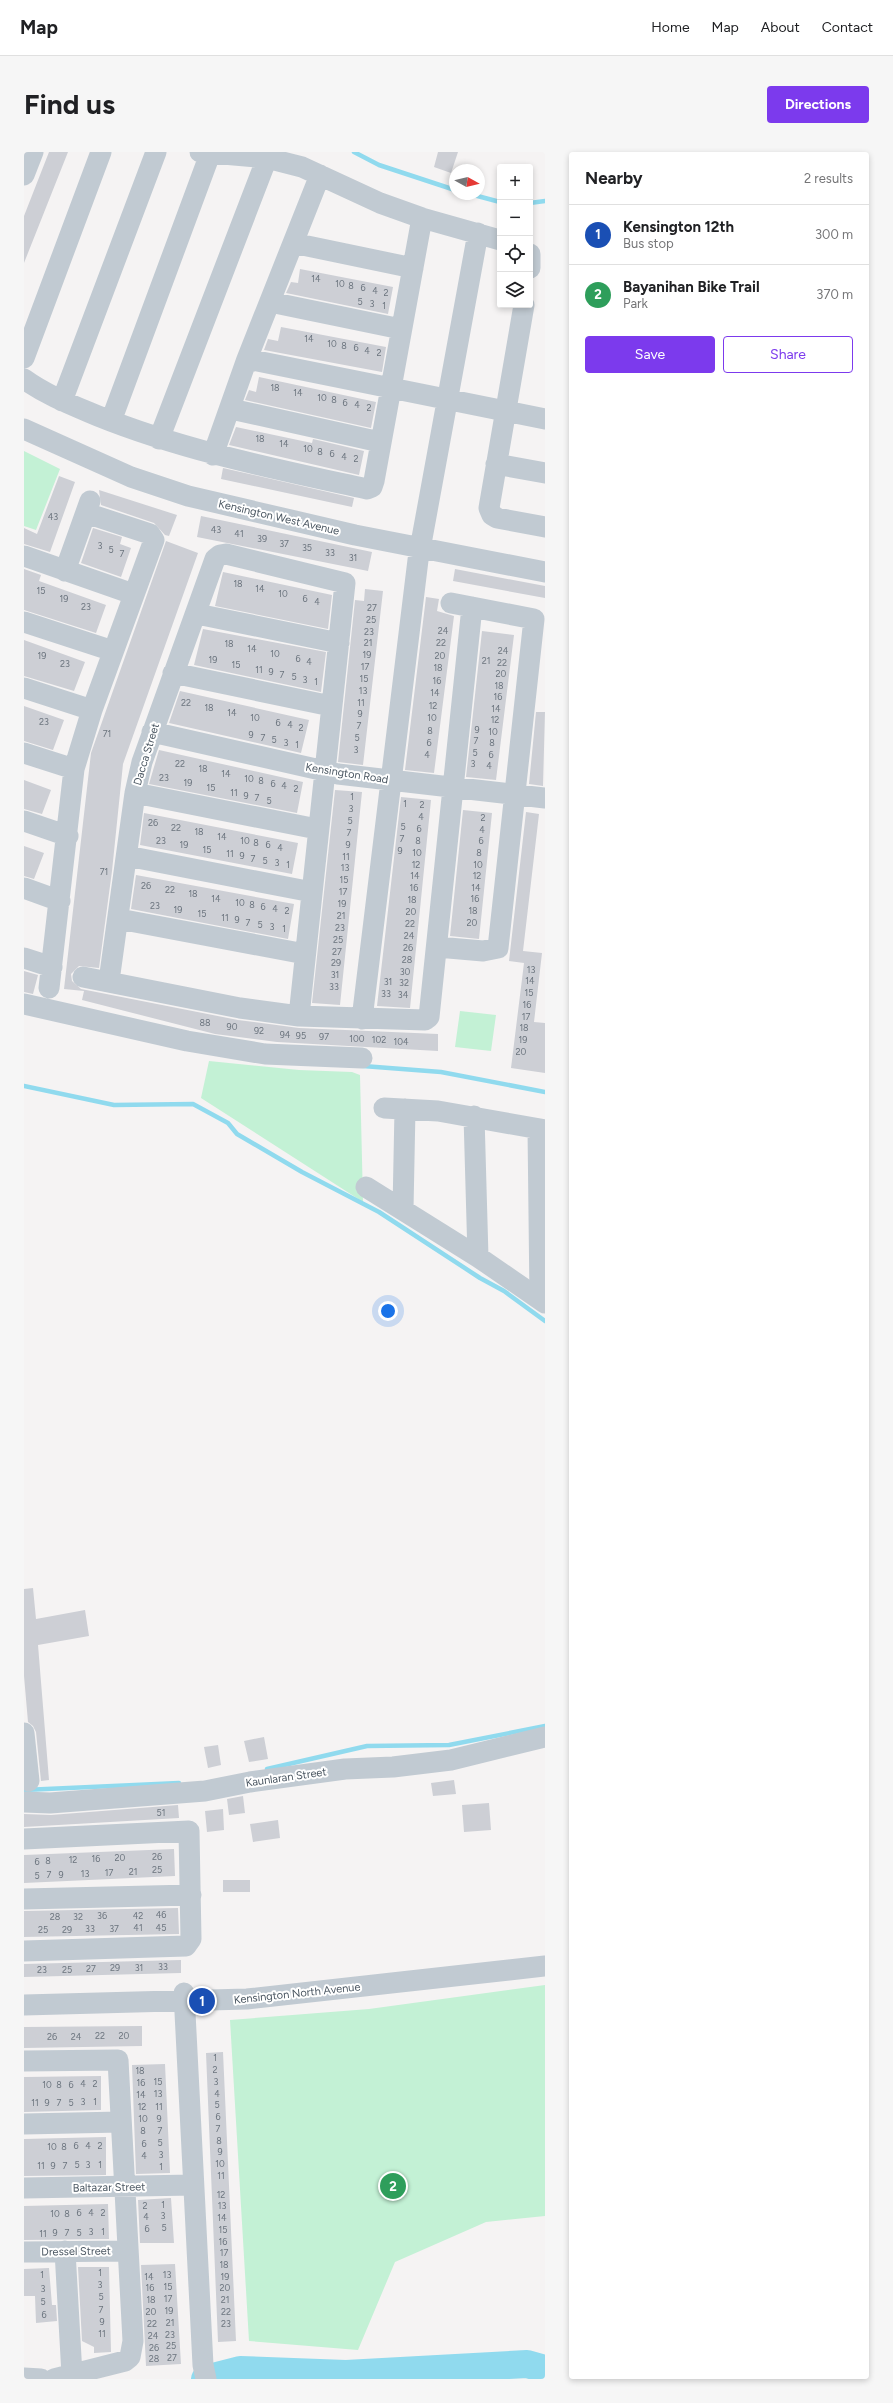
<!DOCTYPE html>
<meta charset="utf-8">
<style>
body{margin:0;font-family:Figtree,sans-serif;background:#f6f6f6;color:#202124}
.controls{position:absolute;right:12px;top:12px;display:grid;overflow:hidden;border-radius:4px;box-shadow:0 2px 6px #0003}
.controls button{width:36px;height:36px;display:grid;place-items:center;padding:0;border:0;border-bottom:1px solid #e0e0e0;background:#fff;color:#202124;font:20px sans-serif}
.compass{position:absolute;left:425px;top:12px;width:36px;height:36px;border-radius:50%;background:#fff;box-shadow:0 2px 6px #0003;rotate:98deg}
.you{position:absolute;left:364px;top:1159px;width:14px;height:14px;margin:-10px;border:3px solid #fff;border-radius:50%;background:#1a73e8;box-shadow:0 0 0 6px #1a73e833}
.badge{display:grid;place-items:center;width:26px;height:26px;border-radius:50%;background:#7c3aed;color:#fff;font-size:13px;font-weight:700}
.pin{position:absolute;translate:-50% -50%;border:2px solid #fff;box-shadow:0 1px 4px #0006}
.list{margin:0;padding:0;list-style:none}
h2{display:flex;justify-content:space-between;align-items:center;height:52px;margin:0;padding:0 16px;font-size:17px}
h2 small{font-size:13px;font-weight:400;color:#757577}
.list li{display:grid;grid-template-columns:26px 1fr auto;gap:12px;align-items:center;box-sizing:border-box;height:60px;padding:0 16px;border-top:1px solid #e0e0e0}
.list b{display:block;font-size:15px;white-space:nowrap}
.list p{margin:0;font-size:13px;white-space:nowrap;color:#757577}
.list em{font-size:13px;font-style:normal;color:#757577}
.actions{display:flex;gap:8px;padding:12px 16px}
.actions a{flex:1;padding:9px 0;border:1px solid #7c3aed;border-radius:4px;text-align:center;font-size:14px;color:#7c3aed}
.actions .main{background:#7c3aed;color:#fff}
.icon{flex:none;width:22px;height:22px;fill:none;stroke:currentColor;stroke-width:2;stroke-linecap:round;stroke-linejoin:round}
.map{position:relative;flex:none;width:521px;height:2227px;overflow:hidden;border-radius:4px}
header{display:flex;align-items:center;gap:24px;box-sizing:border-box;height:56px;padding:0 20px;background:#fff;border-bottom:1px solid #e0e0e0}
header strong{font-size:19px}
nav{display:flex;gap:22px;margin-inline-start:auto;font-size:14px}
.intro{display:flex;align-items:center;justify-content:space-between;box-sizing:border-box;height:96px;padding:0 24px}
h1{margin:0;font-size:28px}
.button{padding:10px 18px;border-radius:4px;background:#7c3aed;color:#fff;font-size:14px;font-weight:700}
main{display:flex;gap:24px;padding:0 24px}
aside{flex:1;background:#fff;border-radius:4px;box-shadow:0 2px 6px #0003}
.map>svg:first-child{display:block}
</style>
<header>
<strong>Map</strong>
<nav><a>Home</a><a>Map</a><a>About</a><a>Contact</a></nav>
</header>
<div class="intro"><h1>Find us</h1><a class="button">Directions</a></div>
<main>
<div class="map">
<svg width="521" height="2227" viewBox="0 0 521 2227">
<rect width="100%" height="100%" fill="#f5f3f3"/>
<path fill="#c3f1d5" d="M0 299 36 317 12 378 0 374Z
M436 859 472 863 467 899 431 895Z
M185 909 275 918 328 920 336 923 339 1050 177 946Z
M521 1833V2064L462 2070 371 2110 334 2198 225 2189 206 1868 345 1857Z"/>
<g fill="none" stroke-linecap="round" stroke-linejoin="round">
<path stroke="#90daee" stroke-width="4.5" d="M330 0 355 13 431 38
M446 42 476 50
M506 51 521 49
M339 914 417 920 521 940
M0 934 90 953 169 952 204 971 213 982 278 1020 355 1060 456 1126 480 1139 521 1169
M243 1617 343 1594 425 1593 521 1574
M0 1638 155 1631"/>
<path stroke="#90daee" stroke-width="28" d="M181 2227 216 2218 322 2222 503 2212 521 2217"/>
</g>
<path fill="#cdcfd5" d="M25 0H44L0 111V64Z
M414 0H434L427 21 410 15Z
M276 117 369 135 364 162 262 141 267 130 274 131Z
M257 175 362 195 358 220 240 198 244 187 254 189Z
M235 225 352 250 347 276 221 248 225 238 232 240Z
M212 275 288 291 289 287 340 299 335 323 205 293Z
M199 316 330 346 328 355 197 327Z
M35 324 51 330 26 400 0 392V376L13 382Z
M75 338 153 363 145 384 141 383 130 371 77 353Z
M177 364 348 400 344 419 173 385Z
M69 376 98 385 96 392 107 396 97 425 57 411Z
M142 389 174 401 99 612 88 719 75 816 55 814 47 822 48 829 57 837 214 868 275 876 414 882V899L253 890 191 882 58 848 60 839 40 837 67 601Z
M0 417 17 423 15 429 82 453 72 481 0 458Z
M431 417 521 434V446L429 429Z
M199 420 308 443 304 477 191 454Z
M341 437 359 439 339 613 314 610 331 448 340 449Z
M402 445 415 447 413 459 430 464 410 621 381 618Z
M179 477 302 500 297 540 170 513Z
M458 479 490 483 472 628 442 625Z
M0 488 61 510 50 539 0 524Z
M156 539 285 568 277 601 145 571Z
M0 554 40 568 29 598 0 589Z
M512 560H521L519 634 505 632Z
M135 598 279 630 273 661 125 632Z
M0 628 27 638 18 662 0 657Z
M311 638 338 640 316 853 288 851Z
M377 645 407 648 386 856 353 854Z
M439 658 468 661 455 787 426 784Z
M502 660 515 662 499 799 518 801 510 870 521 871V921L487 916 500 811 485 809Z
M120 661 274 691 268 722 116 693Z
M0 694 20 701 10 727 0 724Z
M112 723 270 752 264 787 107 757Z
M0 819 14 823 9 842 0 840Z
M9 1436 12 1467 61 1458 65 1484 14 1493 25 1628 17 1629 12 1580 9 1574 4 1570 0 1524V1437Z
M240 1585 244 1607 225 1610 220 1589Z
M194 1593 197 1613 184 1616 180 1595Z
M430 1628 432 1642 409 1644 407 1631Z
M219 1644 221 1661 205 1663 203 1647Z
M465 1651 467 1678 440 1680 438 1653Z
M154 1653 155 1666 0 1675V1662L27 1663Z
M199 1657 200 1678 183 1680 181 1659Z
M254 1668 256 1686 229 1690 226 1672Z
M150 1697 151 1724 0 1731V1703Z
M199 1728H226V1740H199Z
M154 1756 155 1782 0 1785V1759Z
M157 1808V1821L0 1825V1812Z
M118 1874V1894L0 1896V1875Z
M199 1900 212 2189 194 2190 182 1901Z
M141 1912 146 2021 112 2022 108 1913Z
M77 1924V1958L0 1960V1925Z
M82 1985V2023L0 2024V1987Z
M147 2046 150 2091H116L114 2048Z
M84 2052 85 2087 0 2088V2054Z
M151 2112 157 2212 122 2214 117 2113Z
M54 2115H85L87 2200 70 2201V2195L58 2189Z
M25 2116 28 2153H32L33 2169 12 2171 11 2144H0V2117Z"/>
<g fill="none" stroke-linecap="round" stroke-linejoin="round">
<path stroke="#c1cad2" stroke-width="21" d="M176 0 243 6 278 15 356 51 398 66 476 88
M0 23 9 0
M269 91 389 116
M506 102V116
M246 150 377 177
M500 153 465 356 468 363 473 366 521 375
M0 206 77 0
M223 207 521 267
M0 227C22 243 48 253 74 264 161 299 252 317 343 337L348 335 350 329 398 66
M38 249 132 0
M207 257 356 290
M87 269 186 2
M0 277 107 325 164 344 331 383 521 420
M135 287 243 6
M189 303 223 207 296 23
M472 312 521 321
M0 404 109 442
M41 419 66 349
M173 462 315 491
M0 470 89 499
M149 521 307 554
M0 536 68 558
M128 580 314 622 521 646
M0 601 50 617
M111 641 293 677
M0 669 44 684
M103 704 288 740
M0 736 36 749
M95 767 281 802
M413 795 459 799 474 796 510 467 427 451
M0 806 28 815
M59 825 216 856 275 864 401 868 405 865 448 455
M85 829 111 641 118 610 191 407 196 403 202 402 321 431 275 864
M25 836 50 617 68 558 130 388 126 382 62 361
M0 852 163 889 241 902 338 906
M338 867 394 408 454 81
M360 956 414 959 521 978
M450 964 454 1105
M514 977 516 1147
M342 1035 454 1105 521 1151
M379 1057 381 957
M0 1581 5 1629
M0 1650 26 1651 181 1639 226 1630 321 1617 369 1615 427 1608 521 1585
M0 1687 165 1679 167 1787 162 1794 0 1799
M0 1747 167 1743
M160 1841 179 2213 182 2227
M0 1853 223 1847 521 1814
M0 1909 94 1908 109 2189 106 2205 101 2209 30 2227
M0 1972 97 1970
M0 2036 169 2033
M41 2099 48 2223
M0 2100 103 2099
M0 2226 17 2227"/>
</g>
<g text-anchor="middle" stroke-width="4" stroke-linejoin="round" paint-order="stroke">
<g font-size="9" fill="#6b747e">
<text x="292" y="130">14</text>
<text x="316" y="135">10</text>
<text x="327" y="137">8</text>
<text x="339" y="139">6</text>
<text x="351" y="142">4</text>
<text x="362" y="144">2</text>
<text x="336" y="153">5</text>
<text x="348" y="155">3</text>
<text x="360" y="157">1</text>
<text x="285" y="190">14</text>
<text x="308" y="195">10</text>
<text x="320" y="197">8</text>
<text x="332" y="199">6</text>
<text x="343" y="202">4</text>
<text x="355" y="204">2</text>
<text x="251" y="239">18</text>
<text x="274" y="244">14</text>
<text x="298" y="249">10</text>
<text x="310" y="251">8</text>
<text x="321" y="254">6</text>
<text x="333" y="256">4</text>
<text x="345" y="259">2</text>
<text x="236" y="290">18</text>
<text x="260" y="295">14</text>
<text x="284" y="300">10</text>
<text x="296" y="303">8</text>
<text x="308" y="305">6</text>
<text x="320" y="308">4</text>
<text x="332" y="310">2</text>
<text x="29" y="368">43</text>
<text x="192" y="381">43</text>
<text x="215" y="385">41</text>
<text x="238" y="390">39</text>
<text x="260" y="395">37</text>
<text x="76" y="397">3</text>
<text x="283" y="399">35</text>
<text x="87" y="401">5</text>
<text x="306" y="404">33</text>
<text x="98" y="405">7</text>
<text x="329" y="409">31</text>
<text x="214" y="435">18</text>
<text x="236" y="440">14</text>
<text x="17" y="442">15</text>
<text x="259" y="445">10</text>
<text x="40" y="450">19</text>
<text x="281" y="450">6</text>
<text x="293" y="453">4</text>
<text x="62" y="458">23</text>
<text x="348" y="459">27</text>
<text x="347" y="471">25</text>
<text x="419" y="482">24</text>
<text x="345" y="483">23</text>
<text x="344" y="494">21</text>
<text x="417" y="494">22</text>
<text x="205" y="495">18</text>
<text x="228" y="500">14</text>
<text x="479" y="502">24</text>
<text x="251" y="505">10</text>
<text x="343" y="506">19</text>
<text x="18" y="507">19</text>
<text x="416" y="507">20</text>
<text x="274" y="510">6</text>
<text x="189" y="511">19</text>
<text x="462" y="512">21</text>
<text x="285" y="513">4</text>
<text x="478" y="514">22</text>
<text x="41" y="515">23</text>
<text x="212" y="516">15</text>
<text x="341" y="518">17</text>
<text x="414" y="519">18</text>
<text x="235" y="521">11</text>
<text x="247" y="523">9</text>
<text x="477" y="525">20</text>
<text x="258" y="526">7</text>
<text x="270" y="528">5</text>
<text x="340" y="530">15</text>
<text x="281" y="531">3</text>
<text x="413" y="532">16</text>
<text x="292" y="533">1</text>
<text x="475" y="537">18</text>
<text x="339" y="542">13</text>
<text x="411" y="544">14</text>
<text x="474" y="548">16</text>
<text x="162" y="554">22</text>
<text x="337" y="554">11</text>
<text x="409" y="557">12</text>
<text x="185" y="559">18</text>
<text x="472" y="560">14</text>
<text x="208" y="564">14</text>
<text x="336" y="565">9</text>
<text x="231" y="569">10</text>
<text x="408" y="569">10</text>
<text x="471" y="571">12</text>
<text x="20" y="573">23</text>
<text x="254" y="574">6</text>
<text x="266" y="576">4</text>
<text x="335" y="577">7</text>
<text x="277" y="579">2</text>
<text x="453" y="581">9</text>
<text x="406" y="582">8</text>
<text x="469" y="583">10</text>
<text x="83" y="585">71</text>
<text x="227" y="586">9</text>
<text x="239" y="589">7</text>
<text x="333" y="589">5</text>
<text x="250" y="591">5</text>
<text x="452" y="592">7</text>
<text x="262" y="594">3</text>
<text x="405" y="594">6</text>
<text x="468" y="594">8</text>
<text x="273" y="596">1</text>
<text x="332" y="601">3</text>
<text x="451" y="604">5</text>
<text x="403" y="606">4</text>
<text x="467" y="606">6</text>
<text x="156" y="615">22</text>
<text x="449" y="615">3</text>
<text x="465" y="617">4</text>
<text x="179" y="620">18</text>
<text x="202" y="625">14</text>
<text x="140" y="629">23</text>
<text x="225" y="630">10</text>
<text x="237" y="632">8</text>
<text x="164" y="634">19</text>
<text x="249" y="635">6</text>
<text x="260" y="637">4</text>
<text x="187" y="639">15</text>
<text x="272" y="640">2</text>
<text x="210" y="644">11</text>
<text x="222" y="647">9</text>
<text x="328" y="648">1</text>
<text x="233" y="649">7</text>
<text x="245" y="652">5</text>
<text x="381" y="655">1</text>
<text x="398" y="656">2</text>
<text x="327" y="660">3</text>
<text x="397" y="668">4</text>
<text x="459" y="669">2</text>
<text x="326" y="672">5</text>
<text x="129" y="674">26</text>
<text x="379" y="678">5</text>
<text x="152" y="679">22</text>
<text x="395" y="680">6</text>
<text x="458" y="681">4</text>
<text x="175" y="683">18</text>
<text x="325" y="684">7</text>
<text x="198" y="688">14</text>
<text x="378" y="690">7</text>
<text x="137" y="692">23</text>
<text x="221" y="692">10</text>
<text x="394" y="692">8</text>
<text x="457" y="692">6</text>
<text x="232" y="694">8</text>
<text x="160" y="696">19</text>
<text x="244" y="696">6</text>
<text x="324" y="696">9</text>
<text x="256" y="699">4</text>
<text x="183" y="701">15</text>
<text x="376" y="702">9</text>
<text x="393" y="704">10</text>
<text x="455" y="704">8</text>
<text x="206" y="705">11</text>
<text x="218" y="707">9</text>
<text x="322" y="708">11</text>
<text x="229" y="710">7</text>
<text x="241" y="712">5</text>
<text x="253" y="714">3</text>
<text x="264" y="716">1</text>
<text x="392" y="716">12</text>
<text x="454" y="716">10</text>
<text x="321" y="719">13</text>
<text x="80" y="723">71</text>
<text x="391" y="727">14</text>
<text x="453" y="727">12</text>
<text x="320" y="731">15</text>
<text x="122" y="737">26</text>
<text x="390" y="739">16</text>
<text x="452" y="739">14</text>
<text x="146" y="741">22</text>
<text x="319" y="743">17</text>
<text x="169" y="745">18</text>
<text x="192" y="750">14</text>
<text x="451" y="750">16</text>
<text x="388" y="751">18</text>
<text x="216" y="754">10</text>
<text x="318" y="755">19</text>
<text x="228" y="756">8</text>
<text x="131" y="757">23</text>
<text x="239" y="758">6</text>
<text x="251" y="760">4</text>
<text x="154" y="761">19</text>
<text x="263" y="762">2</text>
<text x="449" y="762">18</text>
<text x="387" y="763">20</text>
<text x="178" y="765">15</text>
<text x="317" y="767">21</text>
<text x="201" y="769">11</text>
<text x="213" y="771">9</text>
<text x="224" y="774">7</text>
<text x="448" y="774">20</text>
<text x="386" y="775">22</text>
<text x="236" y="776">5</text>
<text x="248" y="778">3</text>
<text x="316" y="779">23</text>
<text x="260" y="780">1</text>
<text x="385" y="787">24</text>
<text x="314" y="791">25</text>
<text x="384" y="799">26</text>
<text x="313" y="803">27</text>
<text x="383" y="811">28</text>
<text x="312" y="814">29</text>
<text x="507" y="821">13</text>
<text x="381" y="823">30</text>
<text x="311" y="826">31</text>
<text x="506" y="832">14</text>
<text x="364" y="833">31</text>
<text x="380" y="834">32</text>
<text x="310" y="838">33</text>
<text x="505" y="844">15</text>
<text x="362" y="845">33</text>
<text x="379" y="846">34</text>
<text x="503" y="856">16</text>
<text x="502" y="868">17</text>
<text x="181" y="874">88</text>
<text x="208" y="878">90</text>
<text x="500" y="879">18</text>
<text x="235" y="882">92</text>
<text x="261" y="886">94</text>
<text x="277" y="887">95</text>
<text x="300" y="888">97</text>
<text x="333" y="890">100</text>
<text x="355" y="891">102</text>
<text x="499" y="891">19</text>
<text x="377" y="893">104</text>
<text x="497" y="903">20</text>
<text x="137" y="1664">51</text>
<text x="133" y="1708">26</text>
<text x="96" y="1709">20</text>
<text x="72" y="1710">16</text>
<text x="49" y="1711">12</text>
<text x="24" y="1712">8</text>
<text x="13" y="1713">6</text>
<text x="133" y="1721">25</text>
<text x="109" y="1723">21</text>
<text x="85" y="1724">17</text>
<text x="61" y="1725">13</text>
<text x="25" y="1726">7</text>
<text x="37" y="1726">9</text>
<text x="13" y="1727">5</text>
<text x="137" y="1766">46</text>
<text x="78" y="1767">36</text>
<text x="114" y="1767">42</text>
<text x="31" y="1768">28</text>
<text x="54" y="1768">32</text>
<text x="114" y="1779">41</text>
<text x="137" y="1779">45</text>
<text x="66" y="1780">33</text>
<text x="90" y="1780">37</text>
<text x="19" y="1781">25</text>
<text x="43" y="1781">29</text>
<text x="139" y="1818">33</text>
<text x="91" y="1819">29</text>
<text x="115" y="1819">31</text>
<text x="67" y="1820">27</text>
<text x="18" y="1821">23</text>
<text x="43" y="1821">25</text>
<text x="76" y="1887">22</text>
<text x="100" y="1887">20</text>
<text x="28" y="1888">26</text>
<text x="52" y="1888">24</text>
<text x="191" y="1909">1</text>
<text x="191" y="1921">2</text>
<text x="116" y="1922">18</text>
<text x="134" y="1933">15</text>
<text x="192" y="1933">3</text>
<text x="117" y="1934">16</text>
<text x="59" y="1935">4</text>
<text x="71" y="1935">2</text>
<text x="23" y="1936">10</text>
<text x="35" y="1936">8</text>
<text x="47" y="1936">6</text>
<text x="134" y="1945">13</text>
<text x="193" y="1945">4</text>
<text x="117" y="1946">14</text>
<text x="59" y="1953">3</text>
<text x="71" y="1953">1</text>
<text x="11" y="1954">11</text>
<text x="23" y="1954">9</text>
<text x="35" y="1954">7</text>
<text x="47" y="1954">5</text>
<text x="193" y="1956">5</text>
<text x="118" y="1958">12</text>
<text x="135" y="1958">11</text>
<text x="194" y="1968">6</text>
<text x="119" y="1970">10</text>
<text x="135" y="1970">9</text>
<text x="194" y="1980">7</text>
<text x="119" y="1982">8</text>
<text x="136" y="1982">7</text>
<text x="195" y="1992">8</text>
<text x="136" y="1994">5</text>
<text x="120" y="1995">6</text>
<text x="52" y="1997">6</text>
<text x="64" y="1997">4</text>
<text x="76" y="1997">2</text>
<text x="28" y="1998">10</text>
<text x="40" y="1998">8</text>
<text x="196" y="2003">9</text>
<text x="137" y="2006">3</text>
<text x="120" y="2007">4</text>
<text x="196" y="2015">10</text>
<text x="53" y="2016">5</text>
<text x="64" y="2016">3</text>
<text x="76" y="2016">1</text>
<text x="17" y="2017">11</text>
<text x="29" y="2017">9</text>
<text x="41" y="2017">7</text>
<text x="137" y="2018">1</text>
<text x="197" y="2027">11</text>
<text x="197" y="2046">12</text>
<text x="139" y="2056">1</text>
<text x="121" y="2057">2</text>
<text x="198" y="2057">13</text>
<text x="55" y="2064">6</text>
<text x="67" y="2064">4</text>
<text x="79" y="2064">2</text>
<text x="31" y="2065">10</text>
<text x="43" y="2065">8</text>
<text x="139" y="2067">3</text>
<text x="122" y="2068">4</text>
<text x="198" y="2069">14</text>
<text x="140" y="2079">5</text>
<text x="123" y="2080">6</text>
<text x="199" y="2081">15</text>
<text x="67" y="2083">3</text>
<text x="79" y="2083">1</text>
<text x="31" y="2084">9</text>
<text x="43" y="2084">7</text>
<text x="55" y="2084">5</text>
<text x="19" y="2085">11</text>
<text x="199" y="2093">16</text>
<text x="200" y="2104">17</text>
<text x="200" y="2116">18</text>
<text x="76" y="2124">1</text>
<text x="18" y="2126">1</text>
<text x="143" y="2126">13</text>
<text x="125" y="2128">14</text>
<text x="201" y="2128">19</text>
<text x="76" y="2136">3</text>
<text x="144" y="2138">15</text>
<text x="126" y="2139">16</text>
<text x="201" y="2139">20</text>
<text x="19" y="2140">3</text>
<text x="77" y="2148">5</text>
<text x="144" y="2150">17</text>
<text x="127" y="2151">18</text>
<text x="201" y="2151">21</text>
<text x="19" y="2153">5</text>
<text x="77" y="2161">7</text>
<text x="145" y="2162">19</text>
<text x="127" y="2163">20</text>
<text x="202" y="2163">22</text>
<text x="20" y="2166">6</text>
<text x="78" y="2173">9</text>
<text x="146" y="2174">21</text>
<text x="128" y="2175">22</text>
<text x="202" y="2175">23</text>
<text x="78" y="2185">11</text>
<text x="146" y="2186">23</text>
<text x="129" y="2187">24</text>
<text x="147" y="2197">25</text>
<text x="130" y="2199">26</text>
<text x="148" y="2209">27</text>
<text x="130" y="2210">28</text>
</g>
<g font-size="11" fill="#4a5661" stroke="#fff">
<text transform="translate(255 365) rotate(13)" y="4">Kensington West Avenue</text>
<text transform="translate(122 602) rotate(-73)" y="4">Dacca Street</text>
<text transform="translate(323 621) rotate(9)" y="4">Kensington Road</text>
<text transform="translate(262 1625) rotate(-8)" y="4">Kaunlaran Street</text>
<text transform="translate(273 1841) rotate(-6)" y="4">Kensington North Avenue</text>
<text transform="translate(85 2035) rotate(-1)" y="4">Baltazar Street</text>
<text transform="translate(52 2099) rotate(-1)" y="4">Dressel Street</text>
</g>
</g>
</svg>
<div class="controls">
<button>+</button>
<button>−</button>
<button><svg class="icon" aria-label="locate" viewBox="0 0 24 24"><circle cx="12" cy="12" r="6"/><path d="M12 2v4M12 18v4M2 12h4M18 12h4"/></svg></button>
<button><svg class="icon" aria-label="layers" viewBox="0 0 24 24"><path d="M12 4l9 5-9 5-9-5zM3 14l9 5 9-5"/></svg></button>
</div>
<svg class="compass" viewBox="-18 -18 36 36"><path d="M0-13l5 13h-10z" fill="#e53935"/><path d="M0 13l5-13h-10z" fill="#757577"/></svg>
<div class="you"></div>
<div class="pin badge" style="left:178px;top:1849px;background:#1a4fb4">1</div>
<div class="pin badge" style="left:369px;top:2034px;background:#2e9e5b">2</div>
</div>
<aside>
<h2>Nearby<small>2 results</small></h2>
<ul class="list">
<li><span class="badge" style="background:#1a4fb4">1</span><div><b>Kensington 12th</b><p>Bus stop</p></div><em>300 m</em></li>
<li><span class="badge" style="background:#2e9e5b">2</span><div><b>Bayanihan Bike Trail</b><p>Park</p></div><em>370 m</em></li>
</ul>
<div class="actions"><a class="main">Save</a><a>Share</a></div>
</aside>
</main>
